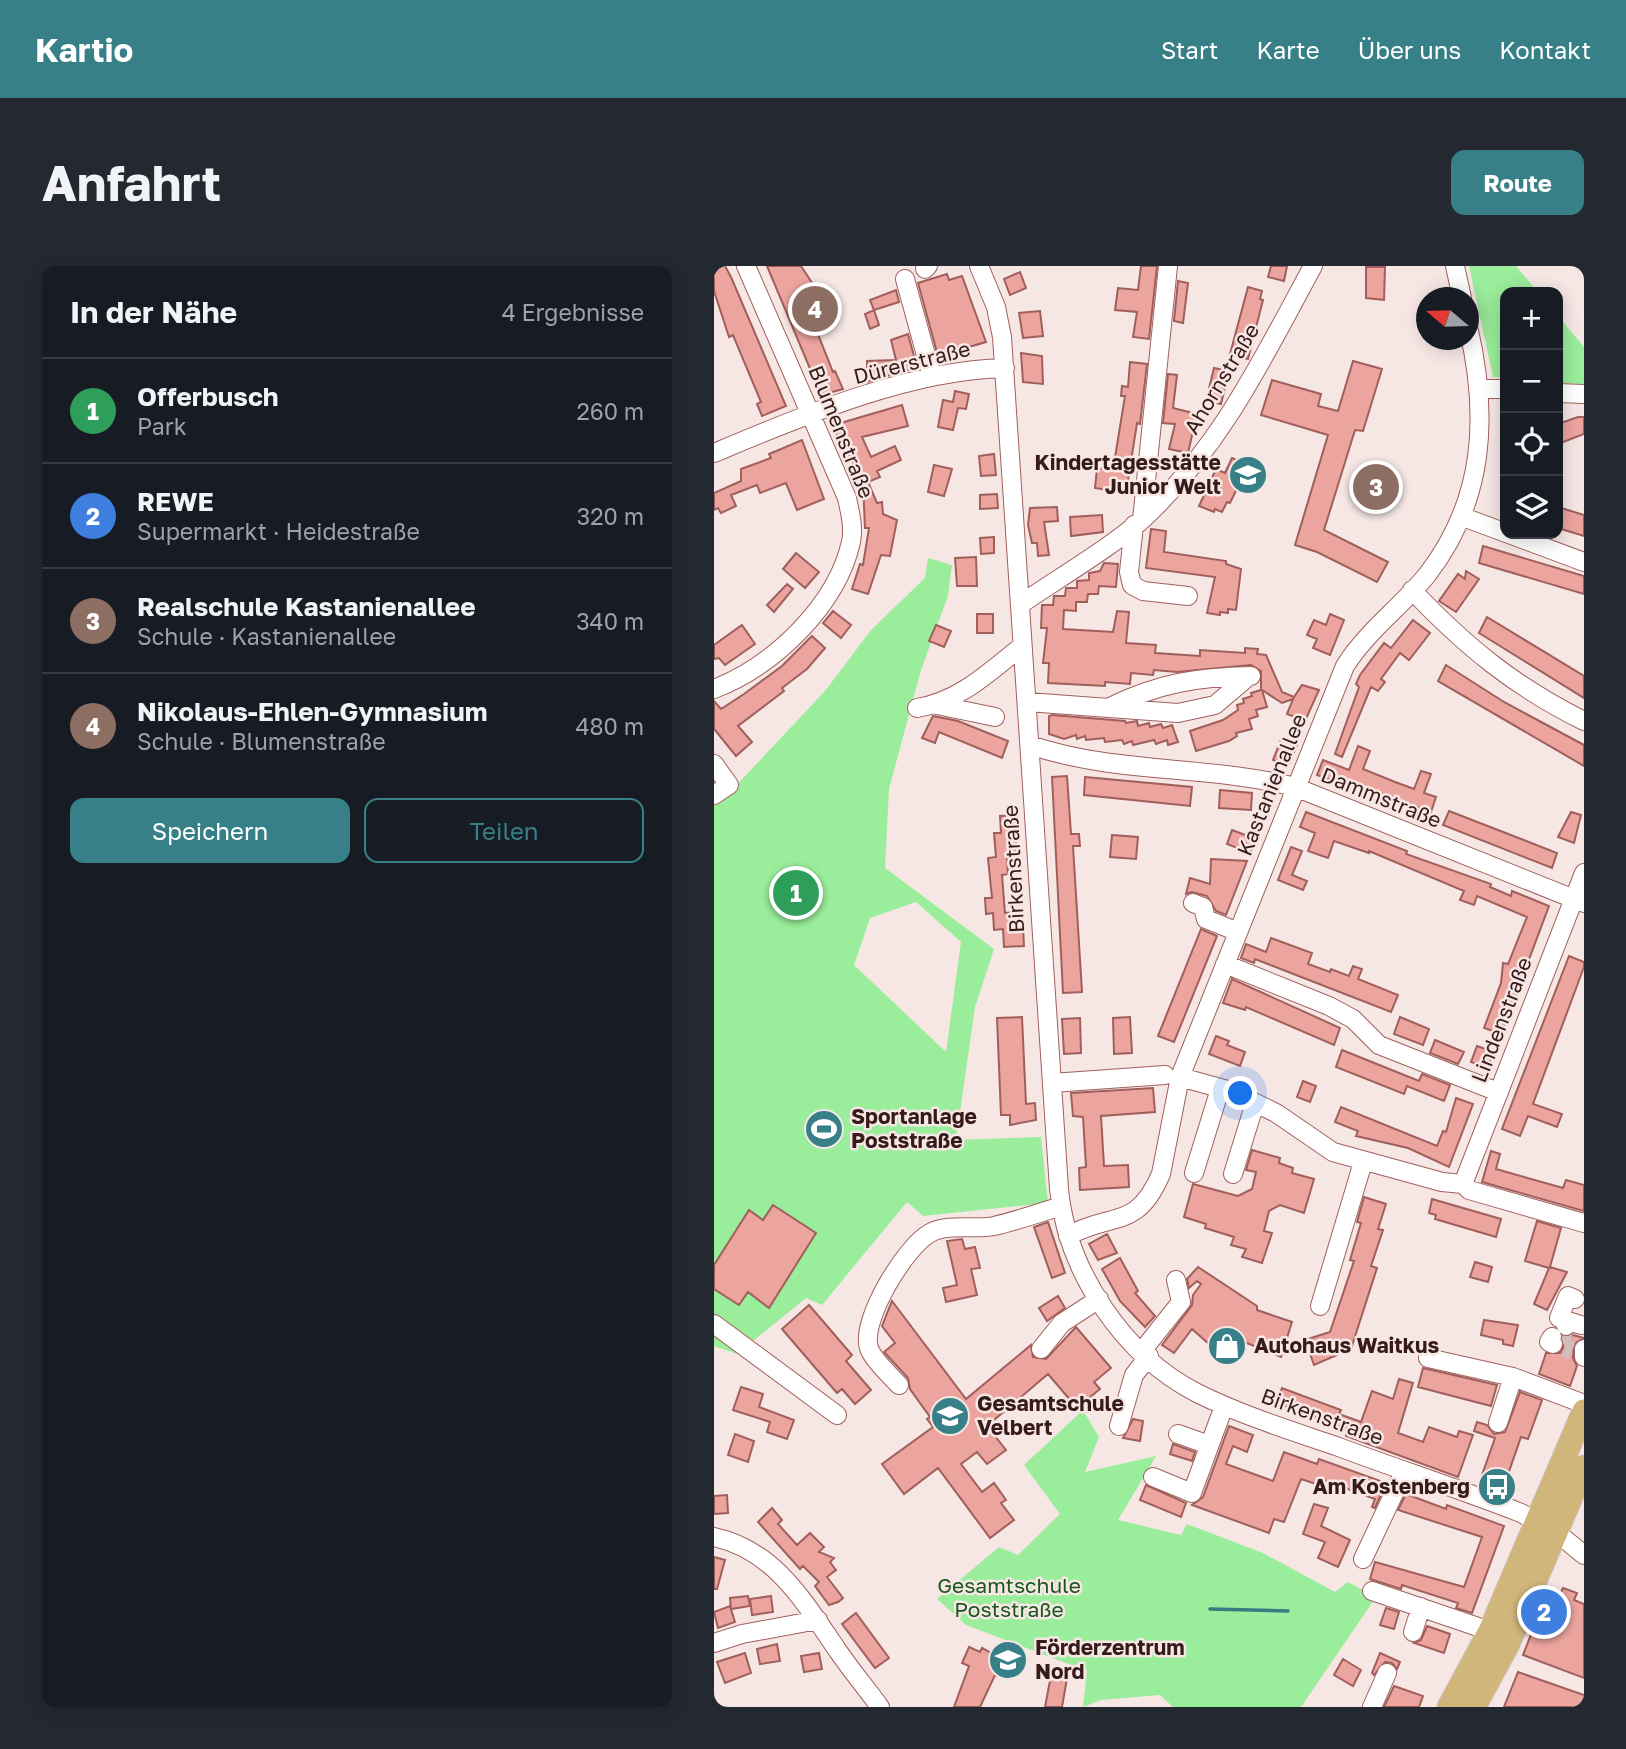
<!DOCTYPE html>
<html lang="de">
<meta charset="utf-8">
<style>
body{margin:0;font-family:"Golos Text",sans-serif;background:#242831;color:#f1f3f6}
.controls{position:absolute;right:21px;top:21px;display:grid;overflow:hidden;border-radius:14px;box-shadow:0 4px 18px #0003}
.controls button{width:63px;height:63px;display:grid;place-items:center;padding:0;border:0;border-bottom:2px solid #363941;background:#171b24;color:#f1f3f6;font:35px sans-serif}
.compass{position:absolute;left:702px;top:21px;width:63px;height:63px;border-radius:50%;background:#171b24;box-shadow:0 4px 18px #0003;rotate:289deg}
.you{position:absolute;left:527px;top:828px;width:24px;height:24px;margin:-18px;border:5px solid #fff;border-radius:50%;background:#1a73e8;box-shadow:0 0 0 10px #1a73e833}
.badge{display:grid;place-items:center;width:46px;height:46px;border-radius:50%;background:#388087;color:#fff;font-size:23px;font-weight:700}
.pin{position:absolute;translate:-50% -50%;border:4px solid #fff;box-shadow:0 2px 7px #0006}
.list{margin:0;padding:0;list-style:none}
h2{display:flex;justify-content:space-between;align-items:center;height:91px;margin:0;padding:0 28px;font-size:30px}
h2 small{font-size:23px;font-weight:400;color:#9ea1a6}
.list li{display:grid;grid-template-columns:46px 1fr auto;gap:21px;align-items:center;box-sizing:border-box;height:105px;padding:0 28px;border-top:2px solid #363941}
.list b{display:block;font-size:26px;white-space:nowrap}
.list p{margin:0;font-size:23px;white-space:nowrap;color:#9ea1a6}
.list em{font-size:23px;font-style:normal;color:#9ea1a6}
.actions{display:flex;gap:14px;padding:21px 28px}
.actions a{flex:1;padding:16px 0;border:2px solid #388087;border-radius:14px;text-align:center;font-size:24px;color:#388087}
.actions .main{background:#388087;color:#fff}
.icon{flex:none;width:38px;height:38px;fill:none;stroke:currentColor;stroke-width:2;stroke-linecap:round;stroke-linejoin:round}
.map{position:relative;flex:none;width:870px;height:1441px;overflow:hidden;border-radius:14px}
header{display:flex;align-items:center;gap:42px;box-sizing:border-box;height:98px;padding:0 35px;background:#388087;color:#fff}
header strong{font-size:33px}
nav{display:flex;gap:38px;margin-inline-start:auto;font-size:24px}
.intro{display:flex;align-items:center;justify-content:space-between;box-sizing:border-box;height:168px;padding:0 42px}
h1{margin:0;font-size:49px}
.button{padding:18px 32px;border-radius:14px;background:#388087;color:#fff;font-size:24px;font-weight:700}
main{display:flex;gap:42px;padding:0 42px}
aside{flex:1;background:#171b24;border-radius:14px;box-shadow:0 4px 18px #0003}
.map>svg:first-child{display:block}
</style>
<header>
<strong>Kartio</strong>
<nav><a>Start</a><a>Karte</a><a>Über uns</a><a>Kontakt</a></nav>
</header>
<div class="intro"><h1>Anfahrt</h1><a class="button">Route</a></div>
<main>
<aside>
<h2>In der Nähe<small>4 Ergebnisse</small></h2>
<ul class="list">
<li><span class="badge" style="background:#2e9e5b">1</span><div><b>Offerbusch</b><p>Park</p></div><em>260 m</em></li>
<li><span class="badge" style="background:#3f7fe0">2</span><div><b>REWE</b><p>Supermarkt · Heidestraße</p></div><em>320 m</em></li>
<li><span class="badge" style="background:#8d6e63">3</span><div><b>Realschule Kastanienallee</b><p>Schule · Kastanienallee</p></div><em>340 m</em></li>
<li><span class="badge" style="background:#8d6e63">4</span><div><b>Nikolaus-Ehlen-Gymnasium</b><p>Schule · Blumenstraße</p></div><em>480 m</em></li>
</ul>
<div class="actions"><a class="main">Speichern</a><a>Teilen</a></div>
</aside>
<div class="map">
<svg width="870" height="1441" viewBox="0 0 870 1441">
<rect width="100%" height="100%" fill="#f6e7e5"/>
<path fill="#9aed9a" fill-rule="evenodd" d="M755 0H802L824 26H791V112L779 111Z
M844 50 870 81V118L844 117Z
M214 292 238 299 234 330 207 404 175 523 171 602 280 683 261 741 242 874 327 871 334 937 209 950 193 936 108 1039 92 1032 23 1088 0 1080V534L19 523 111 425 157 364 211 312ZM202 636 247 676 232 786 140 699 156 652Z
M369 1144 385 1171 371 1206 442 1190 404 1254 467 1269 473 1258 549 1287 621 1326 634 1316 662 1331 587 1441H459L446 1429 387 1434 369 1441 373 1405 252 1359 223 1333 285 1281 304 1289 346 1248 310 1199Z"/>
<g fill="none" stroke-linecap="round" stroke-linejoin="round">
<path stroke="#3b7a80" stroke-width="3.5" d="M496 1343 574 1345"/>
</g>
<path fill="#eca49f" stroke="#a05f5b" stroke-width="2" d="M0 0H11L17 11 72 140 48 150 43 138 47 136 19 69 15 71 0 25Z
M53 0H87L102 23 112 52 100 58 119 106 121 105 129 123 107 129Z
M427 0H443L435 73 419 71 423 46 401 44 404 22 424 24Z
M557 0H573L570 15 554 11Z
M652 1H671L670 34 652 32Z
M306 6 312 22 296 29 290 13Z
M233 8 235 14 248 10 272 76 224 90 204 17Z
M464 15 474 17 469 57 460 55Z
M534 21 548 25 546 33 549 34 534 93 516 88Z
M182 24 185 36 160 44 156 34Z
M160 44 165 59 156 63 151 48Z
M326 45 329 70 309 72 305 47Z
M194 68 203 101 153 116V95L182 94 177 74Z
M307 87 328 90 329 118 309 116Z
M639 95 668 103 649 165 641 164 610 264 674 296 663 316 603 286 581 279 614 169 547 149 558 114 607 128 604 140 624 145Z
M416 96 433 98 426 158 423 157 412 227 381 222 383 202 399 204 411 130H407L408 120 414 121Z
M500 102 515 105 507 138 492 135Z
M454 108 463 109 459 142 483 148 474 187 455 183 461 158 449 157Z
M241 125 255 128 252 143 244 142 239 164 224 161 229 134 239 136Z
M188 139 194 160 148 171 157 191 181 180 187 194 163 205 166 211 154 216 163 237 168 236 169 248 183 254 176 290 167 289 154 328 138 323 146 298 149 299 155 262H151L149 218 131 181 127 183 120 159Z
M864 151H870V168L844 178V158Z
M88 174 110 233 83 244 72 217 46 227 43 219 17 229 22 240 7 247 4 242 0 244V227L27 215V203L57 192 55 188Z
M280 188 282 209 267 210 265 190Z
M518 192 541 202 535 217 527 214 516 237 513 236 508 246 501 243 500 246 485 240 502 203 511 207Z
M220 199 238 203 230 230 214 226Z
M283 228 284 242 266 243V229Z
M343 241 344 255 330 256 335 289 324 290 323 277H318L314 259 316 242Z
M844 241 870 249V270L844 262Z
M388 249 389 266 357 270 356 251Z
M437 263 452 265 450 286 512 295V298L527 303 522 344 514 343V347L506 346V349L493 347 501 311 432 302Z
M280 271V287L267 288 266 272Z
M769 280 870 310V328L765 297Z
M82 287 105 306 91 322 69 303Z
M262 291 263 320H243L241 292Z
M390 297 404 298 402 321 385 320 384 328H374L373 336H362V345L350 344 349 363 399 366 403 345 415 346 412 377 442 379 441 387 486 390V384L531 387V382L544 383 543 388 552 389 568 426 580 431 588 419 605 424 591 455 573 448 579 433 568 437 548 424 553 441 542 444 544 450 535 453 538 463 522 467 523 470 515 475 482 485 476 465 509 454 524 444 523 439 530 437 529 433 538 430 537 427 547 424V405L537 399 463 406 440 404 439 409 417 407 416 418 391 416V420L334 417 335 397H329L333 362H327L328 339H339L340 330H351L352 322H363V315L375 314V307L386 305Z
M752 305 765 313 742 346 725 335 744 308 751 313Z
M73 318 79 323 60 346 53 339Z
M119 345 137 359 127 372 109 357Z
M263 348H279V367H263Z
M616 348 630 354 616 389 599 382 603 373 593 369 600 354 612 359Z
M773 351 870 410V432L765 367Z
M699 354 716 367 695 394 686 387 667 413 671 416 664 425 657 421 628 491 621 488 645 421 642 418 646 409 670 377 677 382Z
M28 359 41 378 11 399 5 392 0 393V379Z
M222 359 237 365 230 381 215 375Z
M98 370 111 382 93 403 68 422 70 425 24 460 38 476 22 490 0 463V435L7 443 30 428 68 400Z
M732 399 790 436 870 479V500L724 415Z
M338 449 411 455 412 457 423 455 424 460 435 457 436 461 447 458 449 462 458 459 464 476 454 479 453 474 442 478 440 474 419 479 418 475 410 478 408 474 391 476 390 472 372 474 371 470 363 473 362 469 350 473 335 468V450Z
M219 450 244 455 294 475 288 492 225 466 221 477 208 472Z
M568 471 584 477 574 500 559 494Z
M644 480 656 485 649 503 681 516 700 523 707 505 717 508 710 527 722 531 717 546 635 515 633 520 603 509 609 494 635 504Z
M353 510 357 568H365L366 580H359L368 726 349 727 338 511Z
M371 511 478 521 476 540 370 529Z
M506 524 538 527 537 544 505 542Z
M735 545 843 587 838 602 729 559Z
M592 546 693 585 692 588 777 618 776 621 797 630 798 625 835 640 787 768 770 762 787 717 789 697 794 698 813 651 763 630 760 639 746 634 750 625 655 585V587L620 575 614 592 594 585 601 567 586 561Z
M857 546 867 549 860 577 844 571Z
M300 549 303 590 293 591 294 608 288 609 291 647 299 646 300 663 309 662 310 680 290 681 289 663 280 664 279 647 272 648 271 632H278L274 592 282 591 280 567H287L286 550Z
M518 564 542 573 536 587 513 578Z
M398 569 424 571 422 593 396 591Z
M577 581 588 585 578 609 593 615 589 624 564 614Z
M497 593 533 595 512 649 502 645 493 630 478 626 472 628 476 612 496 618Z
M487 663 503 670 460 776 444 770Z
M557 672 598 687 594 698 616 706 617 703 635 710 639 700 648 703 644 713 684 729 677 746 541 693 540 697 527 692 532 678 552 686Z
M855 690 870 696V701L819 838 848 848 843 861 814 850 806 870 788 863Z
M518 713 626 762 620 779 532 741 531 744 509 737Z
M308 751 312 838 321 837 322 854 296 859V849H287L283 752Z
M416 751 418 787 400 788 399 752Z
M686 751 715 763 709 779 680 768Z
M366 752 367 787 350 788 348 753Z
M502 770 515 775 513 779 531 786 526 800 495 788Z
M721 774 750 786 744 798 716 787Z
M763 780 780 786 773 802 757 796Z
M628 784 705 815 708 808 736 819 730 835 693 820 690 828 622 801Z
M589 815 602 820 596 836 583 831Z
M439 822 441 846 387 850 390 900 414 899 415 921 366 924 365 902 372 901 369 851 359 850 357 827Z
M742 832 759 838 735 901 694 882 642 870 644 865 621 856 627 841 723 880 729 865 732 866Z
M538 884 566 892 565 897 579 902 578 907 600 913 590 947 566 939 555 945 550 965 558 967 548 997 528 991 532 983 517 979 520 971 491 962 492 958 470 951 479 918 524 930 538 923 542 906 532 904Z
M777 885 786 888 782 903 849 922 852 914 870 919V945L768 916Z
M650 931 672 938 664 963 669 964 657 1000 663 1002 637 1083 600 1099 591 1074 616 1066 640 995 636 994 647 957 643 956Z
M718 933 787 953 782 971 721 953 722 949 715 947Z
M59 939 102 967 55 1042 34 1026 25 1039 0 1023V999L35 944 49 954Z
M823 955 847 962 836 1001 853 1006 833 1044 820 1038 835 1002 811 995Z
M334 956 351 1007 338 1012 320 961Z
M393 968 403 987 384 994 375 978Z
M248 973 251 983 261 981 266 1002 257 1003 263 1029 232 1036 229 1022 243 1019 233 975Z
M406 992 424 1025 421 1027 441 1050 431 1061 406 1035 388 1003Z
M761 996 778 1001 774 1016 756 1011Z
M484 1001 543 1040V1044L578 1056 567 1091 528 1075 513 1094 478 1063 460 1087 448 1079 478 1039 479 1029 487 1018 483 1015 475 1022 473 1013Z
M344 1030 351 1042 333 1055 325 1042Z
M178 1035 252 1133 317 1079 319 1091 332 1093 362 1061 397 1102 380 1116 386 1123 363 1142 334 1108 273 1160 292 1184 273 1198 263 1186 247 1198 268 1226 280 1217 292 1234 287 1237 300 1254 276 1272 224 1202 190 1228 168 1198 219 1161 213 1153 216 1151 196 1123 194 1112 170 1086 181 1077 168 1060Z
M95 1039 138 1089 132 1095 157 1124 141 1138 128 1123 123 1127 68 1063Z
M770 1054 804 1059 799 1080 789 1078V1074L767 1069Z
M859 1069 870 1072 860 1078 859 1092 863 1100 856 1120 825 1108 832 1087H846L849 1082V1071Z
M709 1102 783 1119 777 1140 704 1121Z
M685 1113 699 1117 684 1167 709 1176 715 1161 743 1171 745 1165 759 1169 744 1211 632 1170 634 1163 563 1137 568 1122 627 1144 625 1148 647 1156 658 1125 679 1133Z
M27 1121 49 1128 45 1141 80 1154 73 1173 53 1166 56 1156 19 1144Z
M806 1126 828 1134 814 1173 807 1171 791 1217 768 1209 781 1172 760 1165 763 1156 773 1159 780 1168 791 1166Z
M419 1153 429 1155 426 1175 409 1172Z
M515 1160 539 1169 533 1186 519 1180 512 1198 559 1215 570 1186 603 1198 605 1193 672 1217 661 1242 658 1241 661 1233 607 1213 605 1219 587 1213 570 1256 560 1253 555 1267 478 1239 489 1231Z
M21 1168 40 1175 34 1196 14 1189Z
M459 1178 481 1186 478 1195 456 1188Z
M432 1219 472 1237 467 1251 426 1234Z
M692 1228 732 1243 733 1239 790 1260 758 1347 742 1342 744 1337 688 1319 687 1323 656 1313 661 1296 750 1321 768 1271 684 1244Z
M13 1229 14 1247 0 1248V1230Z
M600 1238 614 1242 607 1260 636 1274 624 1301 604 1292 611 1276 589 1268Z
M58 1242 68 1254 64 1258 83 1279 96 1267 110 1281 105 1286 120 1292 116 1296 122 1304 113 1311 129 1332 124 1336 115 1339 101 1320 105 1316 89 1300 86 1303 44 1256Z
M0 1291 11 1294 3 1323H0Z
M849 1322 863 1327 860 1334 870 1338V1412L809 1389 831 1332 842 1336Z
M34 1330 36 1340 17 1343 16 1332Z
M57 1330 59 1346 38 1349 36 1333Z
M16 1340 21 1356 4 1362 0 1346Z
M672 1342 685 1346 680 1363 666 1359Z
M142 1347 175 1392 161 1402 128 1358Z
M713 1360 736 1368 730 1387 700 1377 707 1374Z
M63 1378 66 1395 46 1398 43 1383Z
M255 1381 266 1386 268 1382 293 1396 286 1411 281 1409 266 1441H240L255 1400 248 1397Z
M31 1387 37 1407 11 1417 3 1396Z
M105 1387 108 1403 90 1406 87 1390Z
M666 1387 686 1396 683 1403 678 1397 671 1396 660 1409 658 1407Z
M629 1393 647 1404 639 1420 620 1409Z
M338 1404 354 1407 348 1441H331Z
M804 1406 870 1429V1441H790Z
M680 1420 709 1430 705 1441H670Z"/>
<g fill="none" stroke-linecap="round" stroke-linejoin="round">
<path stroke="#d0bebc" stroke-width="18" stroke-dasharray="18 9" stroke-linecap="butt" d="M852 1060 845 1080 858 1085"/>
<defs>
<path id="minor" d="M265 0 282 41 288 71 345 923C353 1005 409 1089 483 1127 527 1149 575 1164 622 1180 683 1203 746 1223 807 1247L842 1266 870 1289
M741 0 748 32
M211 3 214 0
M191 13 218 111
M765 123H791
M844 127 870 128
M0 187C88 150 195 104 291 102
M749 251 870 296
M428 254 454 0
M420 259 415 306 418 319 429 325 474 330
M698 324C751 380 801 421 870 455
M307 338C343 313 398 281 430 252 508 179 549 92 599 0
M0 423C60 400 123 339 137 276 140 262 136 246 133 232L32 0
M313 436 464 447 501 439 535 410
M223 439 281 451
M396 441C445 417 484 411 537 410
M203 442C246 435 275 406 308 380
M316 479C401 508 494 499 581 521L870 637
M0 498 15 519 0 529
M479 637 489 641 492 653 524 666
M511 698 615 740 639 753 665 779 784 826
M466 811 517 825 562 847 619 886 728 916 749 918 755 924 870 957
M338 817 451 809
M480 907 506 823
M519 908 541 837
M749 918 870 607
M354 970C397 945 422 966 447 908L466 811 631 400C653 365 687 341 713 309 771 234 775 150 754 60
M606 1040 649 896
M845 1052 854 1030 861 1033
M0 1058 123 1149
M852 1060 854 1055 867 1059
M838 1071 835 1076 839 1078
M327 1083 348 1057 385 1033
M870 1083V1091
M428 1085 467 1036 462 1014
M714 1092 799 1111 870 1138
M185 1119C176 1109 159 1094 155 1082 146 1054 192 980 216 967 235 957 259 964 280 960 302 955 325 947 347 940
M784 1157 799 1111
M405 1160 420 1109 435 1090
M464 1168 495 1179
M439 1211 478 1227 510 1140
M0 1271C61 1284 91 1337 124 1385 137 1404 152 1422 166 1441
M649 1293 690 1206
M658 1325 776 1365
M699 1366 707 1341
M0 1377 28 1368 104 1354
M658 1441 673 1407"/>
<path id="major" d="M735 1441 776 1365 870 1145
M760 1441 794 1378 870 1201"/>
</defs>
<use href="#minor" stroke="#a1605c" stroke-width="20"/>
<use href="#major" stroke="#cbc4c3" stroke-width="25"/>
<use href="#minor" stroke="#fff" stroke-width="18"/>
<use href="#major" stroke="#d0b67b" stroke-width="23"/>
</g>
<defs>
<symbol id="school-disc" viewBox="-11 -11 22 22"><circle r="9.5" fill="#388087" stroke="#f6e7e5"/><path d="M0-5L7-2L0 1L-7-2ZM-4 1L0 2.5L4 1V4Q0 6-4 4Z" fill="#fff"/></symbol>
<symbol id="stadium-disc" viewBox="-11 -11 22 22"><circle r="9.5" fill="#388087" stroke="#f6e7e5"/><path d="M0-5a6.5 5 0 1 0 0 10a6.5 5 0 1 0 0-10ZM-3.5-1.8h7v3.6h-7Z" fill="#fff"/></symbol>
<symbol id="shop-disc" viewBox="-11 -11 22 22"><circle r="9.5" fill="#388087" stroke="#f6e7e5"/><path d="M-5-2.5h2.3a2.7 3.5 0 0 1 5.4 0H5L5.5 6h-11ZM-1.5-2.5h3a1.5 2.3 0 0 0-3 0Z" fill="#fff"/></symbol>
<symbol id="bus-disc" viewBox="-11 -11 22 22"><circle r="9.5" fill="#388087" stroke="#f6e7e5"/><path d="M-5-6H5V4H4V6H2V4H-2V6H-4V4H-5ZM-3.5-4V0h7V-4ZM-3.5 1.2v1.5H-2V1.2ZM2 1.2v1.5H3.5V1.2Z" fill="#fff"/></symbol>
</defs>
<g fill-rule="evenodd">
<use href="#school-disc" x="512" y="187" width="44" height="44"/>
<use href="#stadium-disc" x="88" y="841" width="44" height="44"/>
<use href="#shop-disc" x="491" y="1058" width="44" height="44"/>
<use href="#school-disc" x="214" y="1128" width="44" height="44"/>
<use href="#bus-disc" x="761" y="1199" width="44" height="44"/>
<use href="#school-disc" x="272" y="1372" width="44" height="44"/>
</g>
<g text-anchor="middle" stroke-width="5" stroke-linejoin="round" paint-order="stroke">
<g font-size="21" fill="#361b1a" stroke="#f6e7e5">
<text transform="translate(198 97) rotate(-14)" y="7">Dürerstraße</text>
<text transform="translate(508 113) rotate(-59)" y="7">Ahornstraße</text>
<text transform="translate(127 166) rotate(68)" y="7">Blumenstraße</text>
<text transform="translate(558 519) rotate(-68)" y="7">Kastanienallee</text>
<text transform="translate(667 532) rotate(22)" y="7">Dammstraße</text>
<text transform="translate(300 603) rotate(-93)" y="7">Birkenstraße</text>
<text transform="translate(788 754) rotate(-69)" y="7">Lindenstraße</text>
<text transform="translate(608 1151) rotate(20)" y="7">Birkenstraße</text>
</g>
<g font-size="21" font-weight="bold" fill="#361b1a" stroke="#f6e7e5" text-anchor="start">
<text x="507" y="204" text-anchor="end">Kindertagesstätte<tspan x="507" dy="24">Junior Welt</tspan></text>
<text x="137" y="858">Sportanlage<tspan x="137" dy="24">Poststraße</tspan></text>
<text x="540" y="1087">Autohaus Waitkus</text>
<text x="263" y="1145">Gesamtschule<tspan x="263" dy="24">Velbert</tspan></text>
<text x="756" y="1228" text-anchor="end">Am Kostenberg</text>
<text x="321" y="1389">Förderzentrum<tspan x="321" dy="24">Nord</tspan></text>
</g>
<g font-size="21" fill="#19581d" stroke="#f6e7e5">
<text x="295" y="1327">Gesamtschule<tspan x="295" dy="24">Poststraße</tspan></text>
</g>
</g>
</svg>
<div class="controls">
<button>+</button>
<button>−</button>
<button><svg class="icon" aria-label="locate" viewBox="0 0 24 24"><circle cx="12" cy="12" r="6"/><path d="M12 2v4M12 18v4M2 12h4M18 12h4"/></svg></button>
<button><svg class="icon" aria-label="layers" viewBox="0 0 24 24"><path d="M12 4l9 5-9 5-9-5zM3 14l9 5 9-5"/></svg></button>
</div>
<svg class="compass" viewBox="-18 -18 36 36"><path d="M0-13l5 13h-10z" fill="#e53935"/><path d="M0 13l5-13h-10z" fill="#9ea1a6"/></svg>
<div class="you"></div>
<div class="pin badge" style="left:82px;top:627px;background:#2e9e5b">1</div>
<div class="pin badge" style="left:830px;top:1346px;background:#3f7fe0">2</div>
<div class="pin badge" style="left:662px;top:221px;background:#8d6e63">3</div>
<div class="pin badge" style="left:101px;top:43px;background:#8d6e63">4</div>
</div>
</main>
